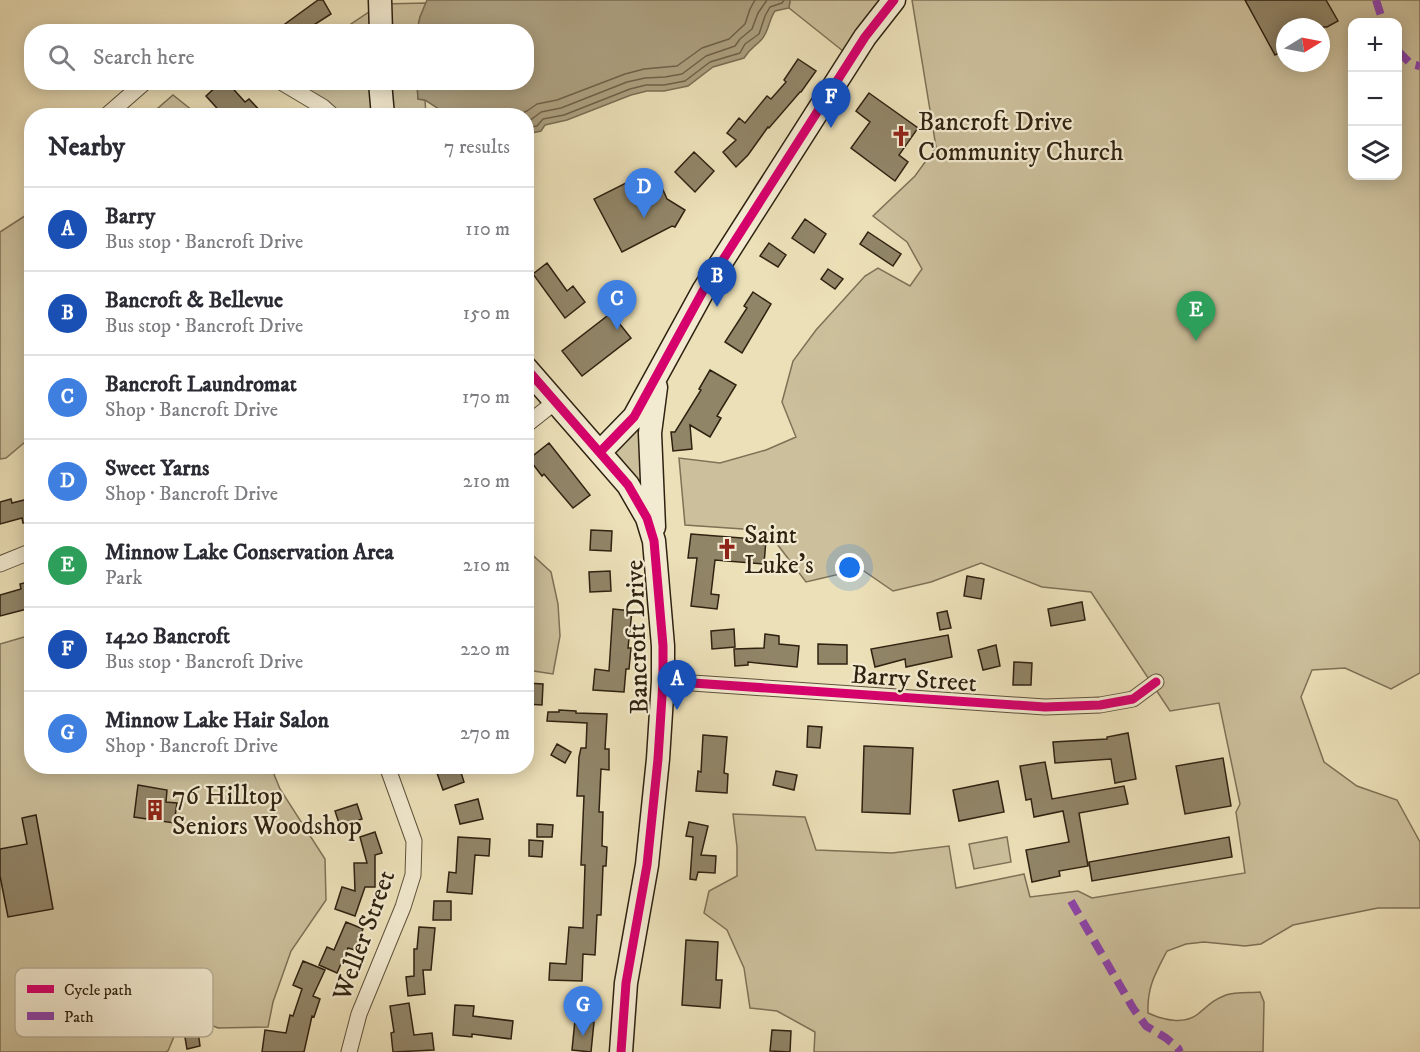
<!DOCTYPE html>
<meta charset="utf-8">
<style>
body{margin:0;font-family:"IM FELL DW Pica",serif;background:#f2f2f3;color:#2b2b33}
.controls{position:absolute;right:18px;top:18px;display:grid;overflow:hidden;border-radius:12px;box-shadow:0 3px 15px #0003}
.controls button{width:54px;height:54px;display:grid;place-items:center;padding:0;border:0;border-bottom:2px solid #e1e1e2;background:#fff;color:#2b2b33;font:30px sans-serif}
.compass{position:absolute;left:1276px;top:18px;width:54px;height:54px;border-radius:50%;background:#fff;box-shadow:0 3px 15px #0003;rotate:80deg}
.you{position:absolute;left:850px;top:568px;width:21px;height:21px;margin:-15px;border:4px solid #fff;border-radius:50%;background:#1a73e8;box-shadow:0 0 0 9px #1a73e833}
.badge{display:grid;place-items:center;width:39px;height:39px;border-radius:50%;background:#8f2418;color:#fff;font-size:20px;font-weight:700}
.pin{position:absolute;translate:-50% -50px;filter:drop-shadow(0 2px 3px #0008)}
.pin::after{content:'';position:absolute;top:32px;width:21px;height:18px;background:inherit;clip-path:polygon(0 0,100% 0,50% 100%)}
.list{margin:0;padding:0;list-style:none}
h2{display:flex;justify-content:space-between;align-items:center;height:78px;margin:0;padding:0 24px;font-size:26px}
h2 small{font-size:20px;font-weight:400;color:#7c7c81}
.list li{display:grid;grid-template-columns:39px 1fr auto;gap:18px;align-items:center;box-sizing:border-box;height:84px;padding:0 24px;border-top:2px solid #e1e1e2}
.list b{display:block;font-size:22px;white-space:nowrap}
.list p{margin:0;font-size:20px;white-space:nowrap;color:#7c7c81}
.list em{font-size:20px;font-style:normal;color:#7c7c81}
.icon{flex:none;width:33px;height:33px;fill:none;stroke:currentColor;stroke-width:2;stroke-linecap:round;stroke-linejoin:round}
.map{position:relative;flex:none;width:1420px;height:1052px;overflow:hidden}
.search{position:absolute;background:#fff;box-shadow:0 3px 15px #0003;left:24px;top:24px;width:510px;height:66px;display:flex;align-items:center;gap:15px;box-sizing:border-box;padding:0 21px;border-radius:24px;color:#7c7c81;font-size:22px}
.panel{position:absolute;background:#fff;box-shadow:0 3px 15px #0003;left:24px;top:108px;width:510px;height:666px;border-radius:24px}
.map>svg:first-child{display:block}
</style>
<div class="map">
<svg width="1420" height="1052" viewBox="0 0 1420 1052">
<rect width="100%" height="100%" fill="#ece0b8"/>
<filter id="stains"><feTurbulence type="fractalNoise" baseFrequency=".00333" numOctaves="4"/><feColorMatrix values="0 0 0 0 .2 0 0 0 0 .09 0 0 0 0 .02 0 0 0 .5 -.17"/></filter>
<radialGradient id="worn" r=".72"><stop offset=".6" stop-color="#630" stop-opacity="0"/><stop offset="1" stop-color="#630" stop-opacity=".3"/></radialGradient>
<path fill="#ccc09c" stroke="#7e7156" stroke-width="1.5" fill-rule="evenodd" d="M790 0H895L853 59 789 8Z
M912 0H1420V673L1391 689 1345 668 1312 670 1301 697 1324 762 1357 786 1397 800 1420 842V908H1378L1293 925 1261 944 1245 946 1204 942 1186 944 1167 951C1155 974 1147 987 1148 1013 1163 1020 1184 1025 1198 1014 1209 1005 1213 1000 1226 995 1236 992 1249 993 1260 992L1264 1002 1263 1052H814L815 1032 777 1011 750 1008 744 968 727 930 704 913 709 891 737 876V847L733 814 805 817 816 850 892 853 949 846 956 888 1024 874 1030 897 1078 891 1092 898 1245 873 1236 812 1240 804 1219 703 1170 711 1091 592 1042 587 981 563 931 582 893 591 861 569 806 582 774 540 743 529 685 525 679 458 720 463 766 450 796 437 782 402 793 361 816 330 865 276 878 268 910 286 922 269 907 242 873 216 915 176 936 147ZM1352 22H1398V176H1352ZM1285 27H1321V63H1285Z
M426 3 420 17 417 31 339 32 381 4Z
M284 83H417L418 99 425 100 426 115H335Z
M173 95 198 115H150Z
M31 212V437L6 458 0 459V232Z
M660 373 655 540 601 453Z
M527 550 551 572 558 604 560 636 553 674 527 670Z
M31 635 32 766 271 767 280 789 325 859 326 900 291 951 273 1002 268 1027 218 1028 197 1019 180 1022 168 1051 165 1052H0V644Z
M1007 837 1011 862 974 869 969 844Z"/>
<path fill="#ac9f7f" stroke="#7a6d53" stroke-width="1.5" d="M427 0H790L789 8 775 11C769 19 769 31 762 39 755 47 750 48 744 58L713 67 688 86 664 91H647L631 95 567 120 545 125 541 131 527 134 526 116 448 115 425 100 418 99 417 83 526 82V32L417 31 420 17Z"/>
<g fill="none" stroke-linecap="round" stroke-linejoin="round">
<path stroke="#6e6048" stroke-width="1.5" d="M515 116 527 111 537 104 557 100 625 74 644 69 677 66 702 48 729 39 745 24 750 9 755 0
M526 120 532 119 541 112 561 108 627 82 645 78 665 77 682 74 706 56 735 46 740 39 752 29 758 13 767 0
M526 128 537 126 543 119 564 115 630 89 646 85H664L685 81 710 62 740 53 745 44 759 34 765 16 770 7 782 3 784 0"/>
</g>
<path fill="#918568" stroke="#2f2211" stroke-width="1.5" d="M318 0H323L331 14 303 32H274Z
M1245 0H1326L1338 21 1327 27H1285V50L1275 55Z
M798 59 816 71 801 92H800L769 128 768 127 748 155 736 167 723 152 736 140 727 133 739 118 745 123 767 96 771 99 786 82 784 80Z
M221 82H227L245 102 249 99 265 116H224L206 96Z
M869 93 918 128 899 155 908 162 895 181 851 148 870 122 856 111Z
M694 152 714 171 695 192 675 172Z
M634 179 641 192 660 183 667 199 685 210 675 227 672 226 622 252 594 199Z
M805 219 826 234 814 253 792 238Z
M868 232 901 254 893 266 860 244Z
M769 243 786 255 778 267 760 256Z
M547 263 567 291 573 286 585 302 565 318 533 274Z
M828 269 843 279 835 289 821 279Z
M753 292 771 304 742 353 725 342 747 308 744 306Z
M611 313 631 338 582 376 562 351Z
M710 370 736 385 717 416 721 418 710 437 690 425 692 449 673 451 671 432H675L701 390 699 389Z
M549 443 590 495 573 508 544 474 542 476 529 459Z
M32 498V521L23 523 22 518 0 524V502L11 499 12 503Z
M591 530 612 531 611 551 590 550Z
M691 534 766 540 764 564 715 560 711 594 719 595 717 609 691 606 697 558H688Z
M610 571 611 591 590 592 589 572Z
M967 576 984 579 981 599 964 596Z
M32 581V614H28L27 609 0 616V595L21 589 20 584Z
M1082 602 1085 620 1051 626 1048 609Z
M613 609 632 611 628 648H631L629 669H626L624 692 593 690 595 669 609 671Z
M947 611 951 628 940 630 937 613Z
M734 629 735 647 712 649 711 631Z
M765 634 779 636V644L799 646 797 667 748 662V665L735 666 734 649 764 648Z
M948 635 952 657 906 667 905 659 875 667 871 649Z
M818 644 847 645V664H818Z
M996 645 1000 666 983 670 978 650Z
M1014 662 1032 663 1031 685H1013Z
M526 683 543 684 542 705 526 704Z
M559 710 576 711V713L607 714 605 749H609V770L601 769 599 812H603L602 846 607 847 606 866H603L601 915H597L595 955 583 954 582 981 549 980 550 963 566 964 569 927 583 928 585 865H581L584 796H577L579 757 581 748H586L587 723 547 721 548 712H559Z
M808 726 822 727 820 748 807 747Z
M1128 733 1136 779 1115 783 1111 759 1055 763 1053 742 1107 739V737Z
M703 735 727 737 724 773 728 774 727 793 696 791 698 771 701 772Z
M557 744 571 752 565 763 551 755Z
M864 746 913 748 910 814 862 812Z
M1223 758 1231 806 1185 814 1176 766Z
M1045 762 1052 799 1124 786 1128 804 1079 813 1088 866 1059 871 1060 876 1032 882 1026 850 1069 842 1063 811 1034 817 1031 799 1026 800 1020 766Z
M459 766 464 782 443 790 437 773Z
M776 771 797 775 794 790 773 785Z
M998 781 1004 812 959 821 953 790Z
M138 785 167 790 166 802 177 803 174 823 134 817Z
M478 799 483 819 460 824 455 805Z
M357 804 362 819 340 826 335 811Z
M36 815 53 909 8 917 0 876V849L27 844 22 818Z
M689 822 708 826 701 855 716 856 715 873 698 872 696 880 690 879 693 837 686 836Z
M537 824 553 825 552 837H537Z
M375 832 382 853 375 855V887H365L355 916 335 909 342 887 355 891 354 863H367L360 837Z
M458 837 490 839 489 856 475 855 472 894 447 892 449 872 456 873Z
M1229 837 1232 857 1092 881 1089 862Z
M529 840 543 841 542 857 529 856Z
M434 901H451V920H433Z
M346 922 363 929 355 950 348 948 337 973 319 965 327 947 334 950Z
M419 927 435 928 431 970H423L425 994 408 996 406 977 414 976V949H417Z
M686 940 718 942 716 980H722L720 1008 682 1005Z
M303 961 325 970 313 996 320 999 314 1017 312 1016 304 1052H262L265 1030 286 1033 290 1015 293 1016 302 989 293 985Z
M409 1003 414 1035 432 1033 434 1050 393 1052 391 1033 394 1032 390 1006Z
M455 1005 474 1006 473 1016 513 1021 511 1039 472 1034V1037L453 1035Z
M575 1020 594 1022 591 1052 572 1050Z
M197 1024 200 1046 187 1049 183 1026Z
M772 1030 791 1031 790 1052 770 1051Z"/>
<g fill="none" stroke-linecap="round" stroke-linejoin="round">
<defs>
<path id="street" d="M281 82 323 107 333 116
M106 116 145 82
M526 425 555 402
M0 564 32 551
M663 681 1045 707 1100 705 1133 699 1156 682
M349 1052 359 1014 403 907 413 875 414 841 387 766"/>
<path id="secondary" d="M380 0 381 32
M380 82 383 116
M526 368 628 485 647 518 654 541 663 646V681L658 759 647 865 626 983 621 1052
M600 452 634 417 703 291 865 37 894 0
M654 527 650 433 656 387"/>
</defs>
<use href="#street" stroke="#5e523b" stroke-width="17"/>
<use href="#secondary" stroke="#2f2211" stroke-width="25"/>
<use href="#street" stroke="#f3ebd1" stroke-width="15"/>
<use href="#secondary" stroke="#f3ebd1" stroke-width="22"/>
<path stroke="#8e44ad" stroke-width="8" stroke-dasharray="15 8" stroke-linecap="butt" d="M1376 0 1383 22
M1398 51 1411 64 1420 66
M1071 901 1133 1008 1146 1026 1166 1038 1178 1048 1180 1052"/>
<defs>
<path id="cycleway" d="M526 368 628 485 647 518 654 541 663 646V681L658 759 647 865 626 983 621 1052
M600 452 634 417 703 291 865 37 894 0
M663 681 1045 707 1100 705 1133 699 1156 682"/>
</defs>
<use href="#cycleway" stroke="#f3ebd1" stroke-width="13"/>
<use href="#cycleway" stroke="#d6006c" stroke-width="9"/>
</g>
<defs>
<symbol id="church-bare" viewBox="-9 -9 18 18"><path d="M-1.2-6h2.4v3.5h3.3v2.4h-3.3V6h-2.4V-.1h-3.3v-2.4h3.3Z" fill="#8f2418" stroke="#f3ebd1" stroke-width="2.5" paint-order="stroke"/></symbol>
<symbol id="building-bare" viewBox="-9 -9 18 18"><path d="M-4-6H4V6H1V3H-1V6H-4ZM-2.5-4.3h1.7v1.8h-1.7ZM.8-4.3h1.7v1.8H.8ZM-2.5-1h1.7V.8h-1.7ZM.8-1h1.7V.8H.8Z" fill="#8f2418" stroke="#f3ebd1" stroke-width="2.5" paint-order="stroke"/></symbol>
</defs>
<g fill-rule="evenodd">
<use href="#church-bare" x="886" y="121" width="30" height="30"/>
<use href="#church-bare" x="712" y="534" width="30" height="30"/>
<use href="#building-bare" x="140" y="795" width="30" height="30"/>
</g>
<g text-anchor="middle" stroke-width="4.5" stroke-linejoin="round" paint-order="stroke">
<g font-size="26" fill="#2f2211" stroke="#f3ebd1" text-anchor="start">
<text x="918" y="130">Bancroft Drive<tspan x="918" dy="30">Community Church</tspan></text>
<text x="744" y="543">Saint<tspan x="744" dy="30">Luke's</tspan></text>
<text x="172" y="804">76 Hilltop<tspan x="172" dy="30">Seniors Woodshop</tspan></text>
</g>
<g font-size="26" fill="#2f2211" stroke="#f3ebd1">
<text transform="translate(636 637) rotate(-92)" y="9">Bancroft Drive</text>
<text transform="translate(914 678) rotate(4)" y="9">Barry Street</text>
<text transform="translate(363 935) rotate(-70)" y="9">Weller Street</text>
</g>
</g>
<rect x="15" y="968" width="198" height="69" rx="9" fill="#f3ebd1" stroke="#b8af97" stroke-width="1.5"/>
<rect x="27" y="985" width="27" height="8" fill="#d6006c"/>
<rect x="27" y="1012" width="27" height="8" fill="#8e44ad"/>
<g font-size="16" fill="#2f2211">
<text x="64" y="995">Cycle path</text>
<text x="64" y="1022">Path</text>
</g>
<rect width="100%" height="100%" filter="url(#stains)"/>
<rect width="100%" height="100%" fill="url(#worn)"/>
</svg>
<div class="controls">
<button>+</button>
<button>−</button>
<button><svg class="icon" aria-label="layers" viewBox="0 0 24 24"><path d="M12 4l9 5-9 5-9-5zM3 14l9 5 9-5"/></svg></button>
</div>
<svg class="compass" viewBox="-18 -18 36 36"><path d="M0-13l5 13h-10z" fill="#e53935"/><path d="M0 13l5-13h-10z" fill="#7c7c81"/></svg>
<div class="you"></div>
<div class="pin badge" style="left:677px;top:710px;background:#1a4fb4">A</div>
<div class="pin badge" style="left:717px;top:307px;background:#1a4fb4">B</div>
<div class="pin badge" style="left:617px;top:330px;background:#3f7fe0">C</div>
<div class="pin badge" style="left:644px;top:218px;background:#3f7fe0">D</div>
<div class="pin badge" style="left:1196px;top:341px;background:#2e9e5b">E</div>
<div class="pin badge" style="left:831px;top:128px;background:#1a4fb4">F</div>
<div class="pin badge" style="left:583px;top:1036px;background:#3f7fe0">G</div>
<div class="search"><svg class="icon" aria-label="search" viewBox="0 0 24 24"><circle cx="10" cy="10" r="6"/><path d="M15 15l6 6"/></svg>Search here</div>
<section class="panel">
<h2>Nearby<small>7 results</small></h2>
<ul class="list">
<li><span class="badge" style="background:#1a4fb4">A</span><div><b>Barry</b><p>Bus stop · Bancroft Drive</p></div><em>110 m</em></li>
<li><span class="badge" style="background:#1a4fb4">B</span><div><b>Bancroft &amp; Bellevue</b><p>Bus stop · Bancroft Drive</p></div><em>150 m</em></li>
<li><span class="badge" style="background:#3f7fe0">C</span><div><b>Bancroft Laundromat</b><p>Shop · Bancroft Drive</p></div><em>170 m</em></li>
<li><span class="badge" style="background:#3f7fe0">D</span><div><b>Sweet Yarns</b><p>Shop · Bancroft Drive</p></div><em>210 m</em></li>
<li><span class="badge" style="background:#2e9e5b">E</span><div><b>Minnow Lake Conservation Area</b><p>Park</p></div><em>210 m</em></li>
<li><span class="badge" style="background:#1a4fb4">F</span><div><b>1420 Bancroft</b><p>Bus stop · Bancroft Drive</p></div><em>220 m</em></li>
<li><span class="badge" style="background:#3f7fe0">G</span><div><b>Minnow Lake Hair Salon</b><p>Shop · Bancroft Drive</p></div><em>270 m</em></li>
</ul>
</section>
</div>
